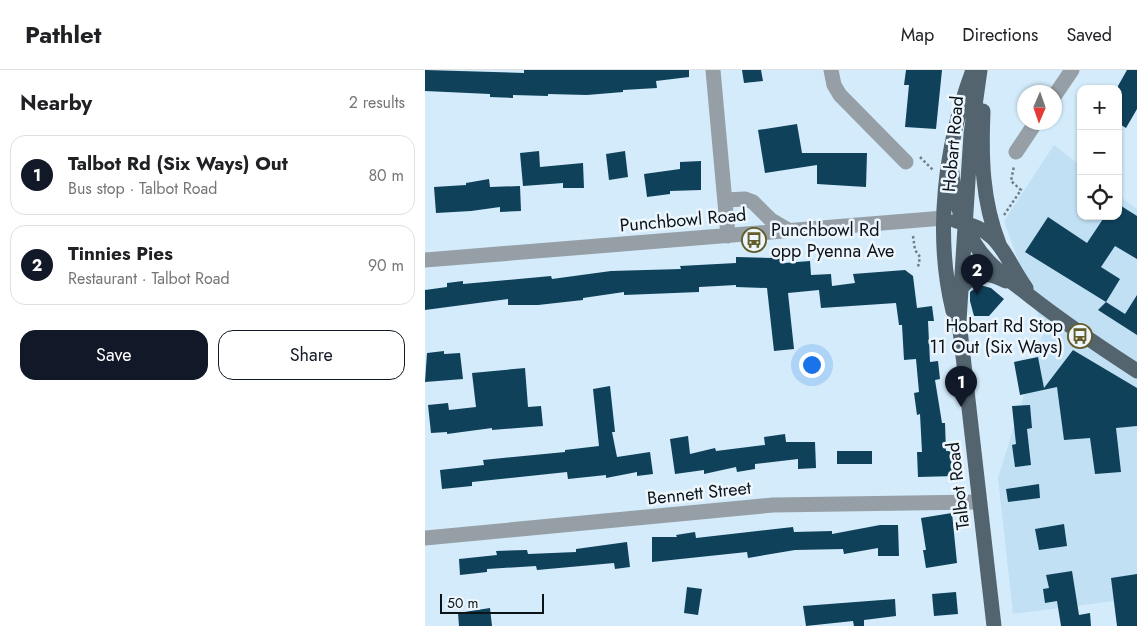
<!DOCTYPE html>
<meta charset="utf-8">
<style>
body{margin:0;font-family:Jost,sans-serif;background:#f2f2f2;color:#202124}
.controls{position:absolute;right:15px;top:15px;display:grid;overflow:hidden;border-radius:10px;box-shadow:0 1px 4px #0004}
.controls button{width:45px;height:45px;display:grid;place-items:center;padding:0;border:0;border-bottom:1px solid #e0e0e0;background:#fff;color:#202124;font:25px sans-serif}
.compass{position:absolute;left:592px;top:15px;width:45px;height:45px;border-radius:50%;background:#fff;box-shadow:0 1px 4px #0004;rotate:182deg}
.scale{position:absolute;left:15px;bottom:12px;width:104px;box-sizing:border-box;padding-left:5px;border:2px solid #0b1318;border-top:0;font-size:14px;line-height:18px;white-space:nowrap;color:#0b1318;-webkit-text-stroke:4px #ecf6fc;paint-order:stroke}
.you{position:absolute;left:386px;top:294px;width:18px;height:18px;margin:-12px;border:4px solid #fff;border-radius:50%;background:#1a73e8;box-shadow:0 0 0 8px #1a73e833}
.badge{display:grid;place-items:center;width:32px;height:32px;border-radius:50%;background:#111827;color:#fff;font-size:16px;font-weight:700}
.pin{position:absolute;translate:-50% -41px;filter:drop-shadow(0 1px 2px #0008)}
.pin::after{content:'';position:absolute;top:26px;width:18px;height:15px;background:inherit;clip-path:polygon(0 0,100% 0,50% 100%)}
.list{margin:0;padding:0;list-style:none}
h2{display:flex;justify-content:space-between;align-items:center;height:65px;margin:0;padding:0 20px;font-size:21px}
h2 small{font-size:16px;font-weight:400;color:#757577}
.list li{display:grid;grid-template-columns:32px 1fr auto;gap:15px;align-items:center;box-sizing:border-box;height:80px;margin:0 10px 10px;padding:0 10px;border:1px solid #e0e0e0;border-radius:15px}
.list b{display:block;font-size:19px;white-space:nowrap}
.list p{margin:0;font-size:16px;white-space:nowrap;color:#757577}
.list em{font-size:16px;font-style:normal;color:#757577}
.actions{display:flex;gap:10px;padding:15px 20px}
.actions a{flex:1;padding:11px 0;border:1px solid #111827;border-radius:15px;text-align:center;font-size:18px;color:#111827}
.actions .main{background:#111827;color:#fff}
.icon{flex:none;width:28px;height:28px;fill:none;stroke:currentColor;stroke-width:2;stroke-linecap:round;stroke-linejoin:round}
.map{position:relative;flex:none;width:712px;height:556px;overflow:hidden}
header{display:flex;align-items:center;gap:30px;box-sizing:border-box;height:70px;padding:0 25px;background:#fff;border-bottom:1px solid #e0e0e0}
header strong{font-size:24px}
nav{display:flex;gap:28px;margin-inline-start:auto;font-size:18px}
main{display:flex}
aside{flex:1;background:#fff}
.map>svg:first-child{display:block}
</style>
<header>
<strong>Pathlet</strong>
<nav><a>Map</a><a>Directions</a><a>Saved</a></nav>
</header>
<main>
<aside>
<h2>Nearby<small>2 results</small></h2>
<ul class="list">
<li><span class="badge">1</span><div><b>Talbot Rd (Six Ways) Out</b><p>Bus stop · Talbot Road</p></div><em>80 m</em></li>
<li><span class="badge">2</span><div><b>Tinnies Pies</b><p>Restaurant · Talbot Road</p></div><em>90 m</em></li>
</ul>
<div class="actions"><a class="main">Save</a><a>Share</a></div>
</aside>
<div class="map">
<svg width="712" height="556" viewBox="0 0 712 556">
<rect width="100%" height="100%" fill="#d3ebfa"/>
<path fill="#c1e0f4" d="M629 75 656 96V146H693V125L712 139V528L588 544 573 408 619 261 579 151Z"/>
<path fill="#0f415b" d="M0 0 99 3V0H264V7L231 11 232 18 198 20V22L162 25 123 24V26L88 25V28L65 27V24L0 21Z
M317 0H336L338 11 319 13Z
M481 0H517L511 59 480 57 484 15H479Z
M702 0H712V39L701 58 693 53V16Z
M372 54 377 83H442L441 117 392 114V95L340 103 333 60Z
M114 81 115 97 158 93 159 118H138V113L98 116 95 83Z
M200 81 203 107 184 110 181 84Z
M276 91V120L245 121V124L222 127 219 104 255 99V92Z
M64 109 65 117 95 116 96 141 75 142V137L46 141 11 143 9 117 41 115V113Z
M693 134 712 146V189L690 176 676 197 695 209 681 232 600 182 623 147 662 173 680 146H693Z
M358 182 359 193 385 191 386 205 406 204 407 216 430 213 428 204 480 200 488 206 492 238 507 236 509 251H503L505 292 513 291 515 309 510 310 517 353H520L521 381H530L531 406 493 407 492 382H497L495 344 492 345 489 323 494 322 491 289 479 290 477 255H474L471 233 396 238 394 220 363 223 369 279 349 281 342 218 311 217V215L274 217V222L199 225V222L158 228V230L113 235H83V229L0 240V220L22 217V213L38 211V214L126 206 127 209 186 201 256 199 255 196 311 193V187L346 188 345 184Z
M555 215 566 218 579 229 564 246H549L545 231V222Z
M712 225V265L673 240 681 232 700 244Z
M648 280 712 318V356L691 358 696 402 670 404 665 368 639 370 632 317 595 325 589 292 613 287 619 318Z
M19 281V284L35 283 38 309 0 312 2 283Z
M100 298 103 337 116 336 118 356 67 360V358L22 364V362L6 363 3 335 23 333 24 340 51 337 47 303Z
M185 316 190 362H187L192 387 225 382 228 404 212 406V402L181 408V405L143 409 142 402 47 412V416L17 419 15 400 59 395 58 390 140 382V380L174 376 168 319Z
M605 335 607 358 602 359 606 395 590 397 587 375 591 374 587 336Z
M360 364 361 372H390L391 398 373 399V389L330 394V399L312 402 311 397 279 404V400L250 404 245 369 263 366 265 384 290 378 291 381 340 375 339 367Z
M412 381H447V394H412Z
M614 414 615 428 583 432 581 419Z
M527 443 532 493 501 498 498 480H501L496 448Z
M639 454 642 476 614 480 610 459Z
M455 455H473L474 486H453V478L419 484 418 479 370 480 323 488 322 482 227 492V467H252L251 465 270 462 271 468 368 457 369 462 407 461V464Z
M202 472 205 497 190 499 189 493 112 500 111 496 62 499V502L35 505 34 489 72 485 71 481 102 480 103 484 151 482V479Z
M647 501 654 545 665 543 666 556H636L632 531 620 533 618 519 624 518 621 505Z
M712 504V556H692L686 508Z
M262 517 277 519 273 545 259 543Z
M531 522 533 544 509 546 507 524Z
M470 529 471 546 439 550V556H429L428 551 381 556 378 536Z
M65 538 67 556H34L33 543Z"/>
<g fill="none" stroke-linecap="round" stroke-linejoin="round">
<path stroke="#6e7e88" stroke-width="2.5" stroke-dasharray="2.5 2.5" stroke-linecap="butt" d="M495 87 509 101
M579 145 596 120 586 111 589 96
M488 166 490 180 495 187 493 197"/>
<path stroke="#969fa6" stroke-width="15" d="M288 0 303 166
M406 0 409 15 415 25 481 92
M630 25 647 0
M591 82 611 52
M301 130 320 129 328 132 346 150 363 160
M0 190 519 148
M0 468 348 435 553 432"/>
<path stroke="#53646f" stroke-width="15" d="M555 0 546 64 534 251 569 556
M558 41C556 88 557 130 574 174
M526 90C527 119 534 149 550 174 561 192 579 206 596 219 633 249 672 275 712 301
M531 151C577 160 577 184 601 218
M535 220C549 200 560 201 581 211
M528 241C509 163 520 75 548 0"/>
</g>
<defs>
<symbol id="bus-ring" viewBox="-11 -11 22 22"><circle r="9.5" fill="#ecf6fc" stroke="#645c29" stroke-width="1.5"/><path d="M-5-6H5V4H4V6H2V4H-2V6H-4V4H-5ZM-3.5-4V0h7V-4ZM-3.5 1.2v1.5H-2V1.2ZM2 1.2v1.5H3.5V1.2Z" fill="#645c29"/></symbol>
</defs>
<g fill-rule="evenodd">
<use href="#bus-ring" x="315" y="156" width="28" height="28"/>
<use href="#bus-ring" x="641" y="252" width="28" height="28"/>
</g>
<g text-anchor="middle" stroke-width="5" stroke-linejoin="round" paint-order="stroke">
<g font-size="18" fill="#0b1318" stroke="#ecf6fc">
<text transform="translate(528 74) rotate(-85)" y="6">Hobart Road</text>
<text transform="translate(258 150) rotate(-5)" y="6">Punchbowl Road</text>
<text transform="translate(533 416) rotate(-97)" y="6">Talbot Road</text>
<text transform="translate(274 423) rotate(-6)" y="6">Bennett Street</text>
</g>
<g font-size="18" fill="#0b1318" stroke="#ecf6fc" text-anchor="start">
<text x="346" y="166">Punchbowl Rd<tspan x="346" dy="21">opp Pyenna Ave</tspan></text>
<text x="638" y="262" text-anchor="end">Hobart Rd Stop<tspan x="638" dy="21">11 Out (Six Ways)</tspan></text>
</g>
</g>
</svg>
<div class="controls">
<button>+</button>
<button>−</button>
<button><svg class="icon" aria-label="locate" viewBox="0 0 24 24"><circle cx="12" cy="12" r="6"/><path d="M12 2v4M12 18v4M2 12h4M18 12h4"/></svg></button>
</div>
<svg class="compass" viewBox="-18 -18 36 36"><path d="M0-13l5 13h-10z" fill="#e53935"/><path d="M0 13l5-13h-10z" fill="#757577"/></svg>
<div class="scale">50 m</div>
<div class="you"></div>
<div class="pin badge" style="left:536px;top:337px">1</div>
<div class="pin badge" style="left:552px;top:225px">2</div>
</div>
</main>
